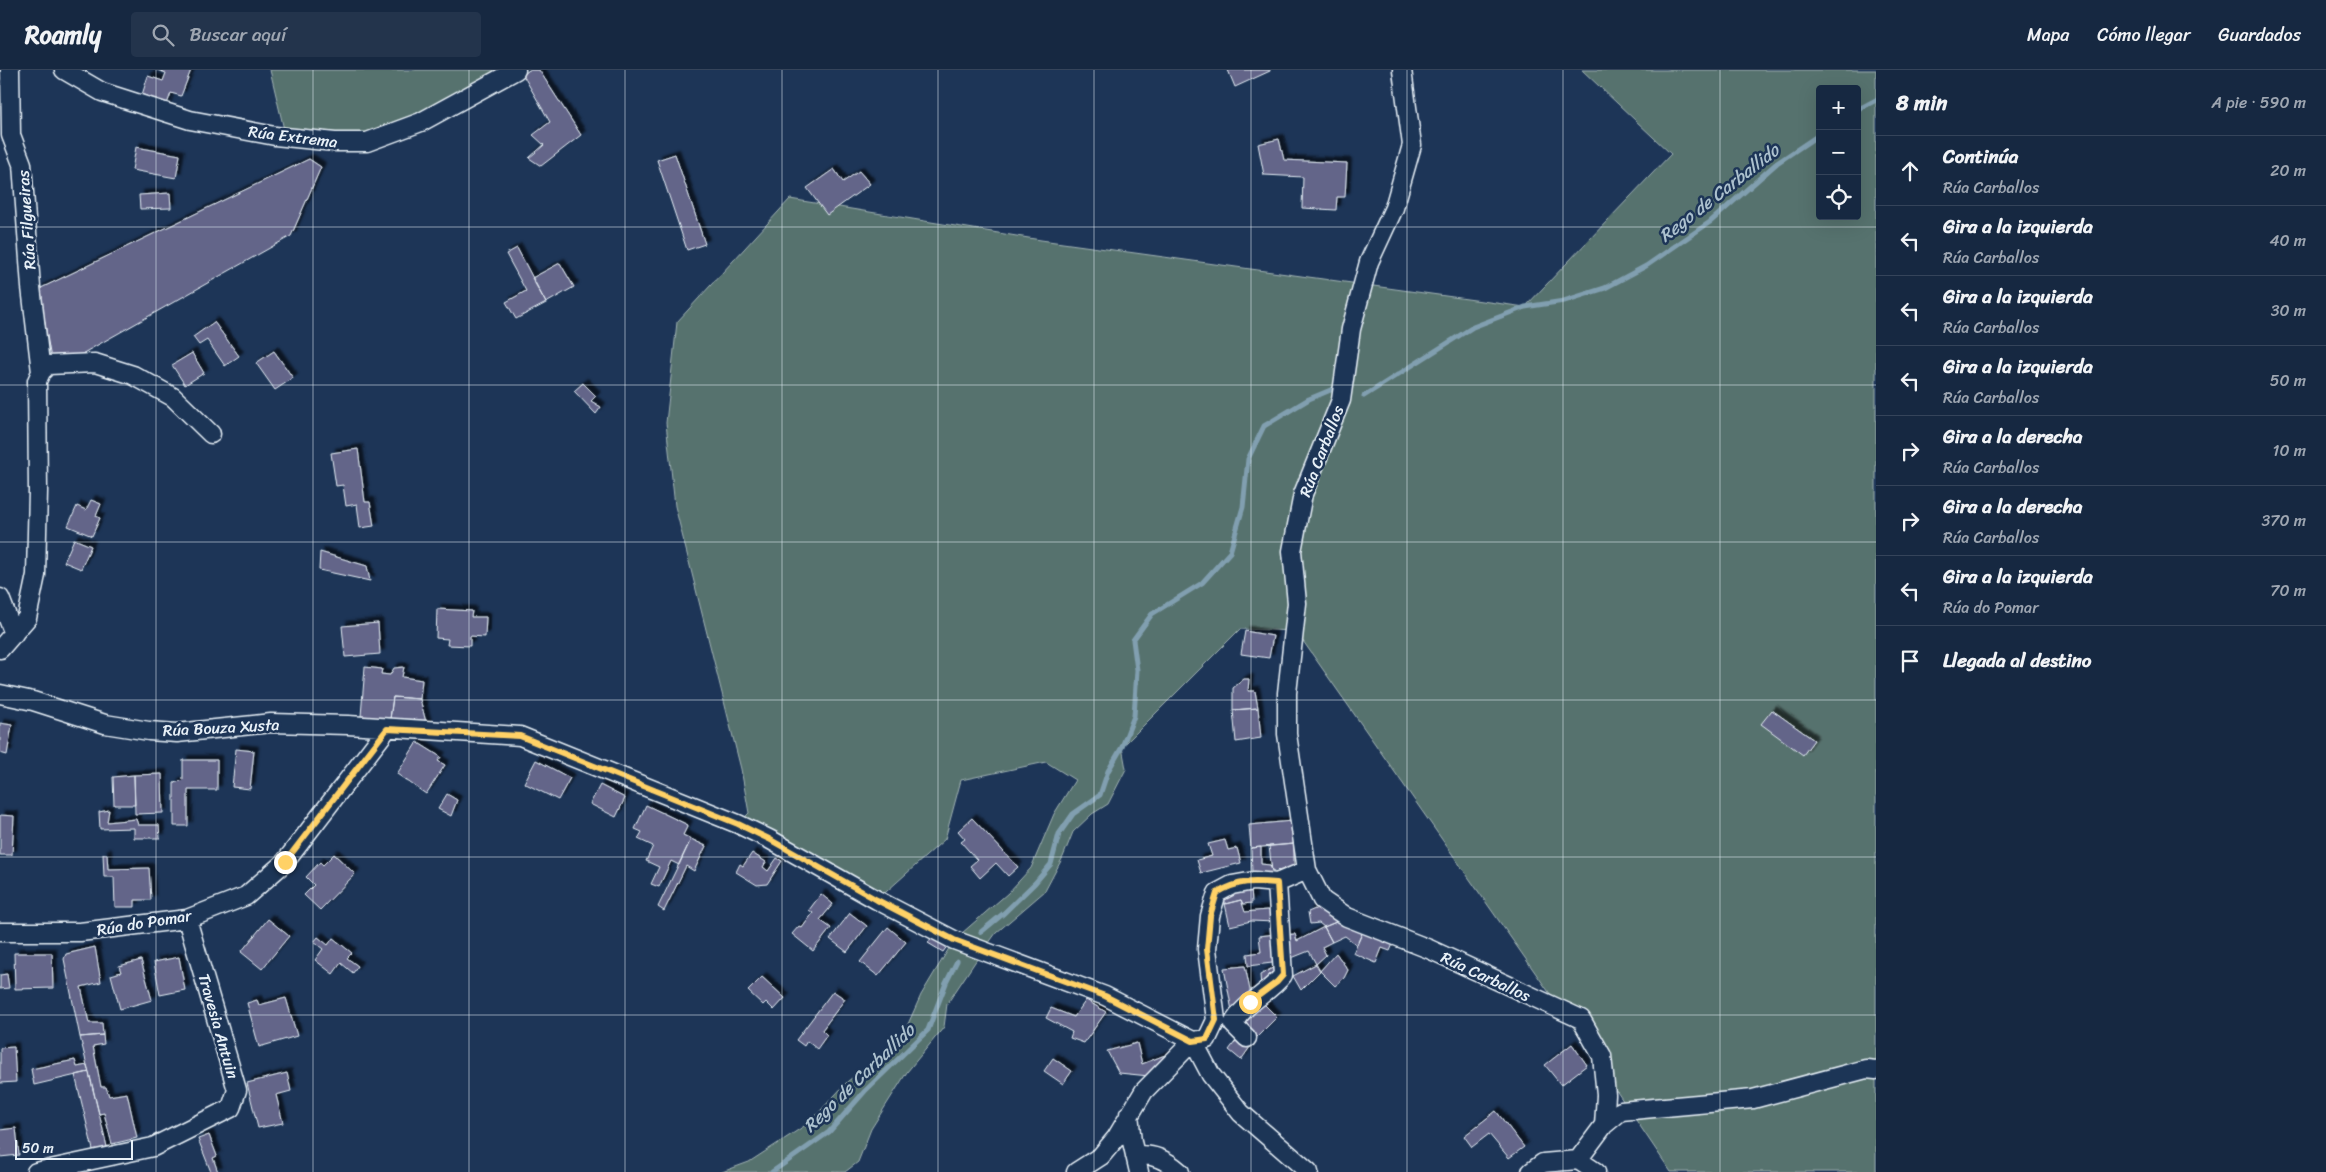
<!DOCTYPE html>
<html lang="es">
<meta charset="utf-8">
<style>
body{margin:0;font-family:Sriracha,sans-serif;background:#23344c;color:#f1f3f6}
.controls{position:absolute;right:15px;top:15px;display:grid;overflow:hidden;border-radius:5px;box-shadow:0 5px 20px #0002}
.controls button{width:45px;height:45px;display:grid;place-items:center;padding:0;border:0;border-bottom:1px solid #35445a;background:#162841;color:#f1f3f6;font:25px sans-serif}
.scale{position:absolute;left:15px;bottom:12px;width:118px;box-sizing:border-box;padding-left:5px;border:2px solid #e8f1f8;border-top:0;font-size:14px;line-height:18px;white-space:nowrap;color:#e8f1f8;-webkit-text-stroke:4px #1d3557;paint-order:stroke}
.stop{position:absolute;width:15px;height:15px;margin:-11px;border:4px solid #ffd166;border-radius:50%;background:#fff}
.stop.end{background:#ffd166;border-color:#fff;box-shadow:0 1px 5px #0008}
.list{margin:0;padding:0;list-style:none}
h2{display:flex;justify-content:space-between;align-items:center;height:65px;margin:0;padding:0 20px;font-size:21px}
h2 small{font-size:16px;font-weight:400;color:#9ea6b1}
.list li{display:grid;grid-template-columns:32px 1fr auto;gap:15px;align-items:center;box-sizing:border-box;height:70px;padding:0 20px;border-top:1px solid #35445a}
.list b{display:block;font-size:19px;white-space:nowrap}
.list p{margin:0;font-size:16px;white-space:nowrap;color:#9ea6b1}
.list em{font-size:16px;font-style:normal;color:#9ea6b1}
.icon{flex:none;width:28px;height:28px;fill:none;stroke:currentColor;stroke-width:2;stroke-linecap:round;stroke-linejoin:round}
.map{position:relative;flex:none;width:1876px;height:1102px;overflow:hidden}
header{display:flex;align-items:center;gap:30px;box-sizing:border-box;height:70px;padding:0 25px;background:#162841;border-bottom:1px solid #35445a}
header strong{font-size:24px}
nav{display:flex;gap:28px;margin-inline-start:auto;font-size:18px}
.search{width:350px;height:45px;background:#23344c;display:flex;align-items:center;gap:12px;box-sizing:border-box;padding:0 18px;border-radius:5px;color:#9ea6b1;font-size:19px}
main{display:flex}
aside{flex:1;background:#162841}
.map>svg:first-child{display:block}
</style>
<header>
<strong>Roamly</strong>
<div class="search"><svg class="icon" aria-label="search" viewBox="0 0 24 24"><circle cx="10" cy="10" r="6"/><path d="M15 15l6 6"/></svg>Buscar aquí</div>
<nav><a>Mapa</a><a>Cómo llegar</a><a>Guardados</a></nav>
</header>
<main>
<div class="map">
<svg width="1876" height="1102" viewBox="0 0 1876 1102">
<defs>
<filter id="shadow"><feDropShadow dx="4.5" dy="-4.5" stdDeviation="1" flood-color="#0009"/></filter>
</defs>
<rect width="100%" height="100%" fill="#1d3557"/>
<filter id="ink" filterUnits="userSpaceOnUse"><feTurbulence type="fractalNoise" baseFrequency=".02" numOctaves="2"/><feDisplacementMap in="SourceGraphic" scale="10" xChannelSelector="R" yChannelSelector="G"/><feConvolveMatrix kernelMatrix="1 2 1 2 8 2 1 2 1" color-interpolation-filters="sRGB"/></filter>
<g filter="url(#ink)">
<path fill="#57726e" stroke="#a0b2b3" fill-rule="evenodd" d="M270 0H512L430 47 335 72 286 68Z
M1582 0H1876V1102H1671L1574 958 1296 561 1240 559 1122 677 1126 699 1108 734 1092 744 1073 762 1063 787 1045 821 996 863 975 892 947 934 944 957 907 1002 871 1059 858 1092 845 1102H722L749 1092 809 1053 848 1011 900 972 921 925 954 870 1008 823 1031 798 1054 744 1075 710 1046 692 961 710 945 769 877 830 738 754 749 743 741 699 675 436 666 353 677 252 790 129 1041 170 1525 237 1671 84ZM1820 19H1857V146H1820Z"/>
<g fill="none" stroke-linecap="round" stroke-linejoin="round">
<path stroke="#819fb0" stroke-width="5" d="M1857 40 1876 30
M1364 326 1473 257 1525 237 1564 231 1605 218 1646 196 1710 152 1777 93 1820 64
M981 862 1004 843 1035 813 1051 794 1059 764 1073 744 1100 725 1108 701 1122 677 1134 646 1137 600 1133 570 1152 544 1202 513 1230 482 1243 437 1248 389 1264 356 1309 329 1333 319
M772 1102 829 1062 865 1021 928 960 946 913 957 891"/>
</g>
<path fill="#646589" stroke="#e8f1f8" filter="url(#shadow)" d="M157 0H191L181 26 171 23 166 37 141 28 148 6 163 11 166 3Z
M529 0H539L581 65 541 96 529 88 544 75 533 65 550 52 523 5Z
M1228 0H1270V1L1235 17Z
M1279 69 1284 90 1347 93 1345 127H1337L1336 140 1302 138 1303 107 1264 105 1258 74Z
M136 77 180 85 176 108 132 100Z
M675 84 705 174 687 180 657 90Z
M309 89 321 97 291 166 71 290 51 289 39 219Z
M834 99 843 112 859 101 870 114 827 145 807 118Z
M170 123 171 138 140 139 139 125Z
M517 178 546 233 516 249 506 232 526 221 506 184Z
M560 193 574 217 546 233 532 208Z
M214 252 239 286 225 296 207 270 199 275 193 267Z
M274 281 293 308 275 320 256 293Z
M192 283 204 303 185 315 172 295Z
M583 313 596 326 591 331 601 337 596 344 574 321Z
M358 379 365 432H370L374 456 360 458 357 434 346 436 343 415 336 416 331 383Z
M91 430 101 434 96 446 100 448 92 466 68 456 77 436 86 440Z
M74 469 91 476 81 499 64 492Z
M320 482 367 496 370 511 319 500Z
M437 539 472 541 471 547H486L485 567 470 566V576L447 575 448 569 436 568Z
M378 553 380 584 345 587 342 556Z
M1245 561 1273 566 1269 588 1241 584Z
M365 597 382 599 381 604 390 605 394 598 404 597 402 607 422 610 420 629 393 627 390 649 361 646Z
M1244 609H1249L1248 621H1255L1258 638 1233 640V618Z
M393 627 420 629 427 656 390 649Z
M1258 638 1261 668 1236 672 1233 640Z
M1772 640 1814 670 1803 685 1761 654Z
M0 653 12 655 7 685 0 683Z
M417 672 441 687 438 691 445 695 426 724 397 704Z
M236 679 254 681 250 719 232 717Z
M183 690H217V720H188V756H174V713L183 710Z
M536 690 570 708 558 730 524 713Z
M162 704 163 743 135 744 134 705Z
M134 705 135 735H114L113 707Z
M600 715 625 728 616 747 590 734Z
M447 724 457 730 451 746 438 739Z
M646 735 688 755 683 765 691 769 679 795 671 791 659 817 651 814 659 797 646 791 653 776 638 769 642 762 635 759Z
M109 740 107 752 136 749 138 755H159L160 768H134V758L100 759 99 742Z
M0 745 14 746 12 785H0Z
M972 748 1018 797 1008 806 996 793 980 808 970 796 977 790 961 772 965 769 958 761Z
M1292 751 1294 774 1251 778 1249 755Z
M691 769 706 776 694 801 686 796 664 841 658 837Z
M1225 770 1228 780 1237 778 1241 793 1201 803 1197 790 1212 786 1208 774Z
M1294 774V799L1272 801 1269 776Z
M1261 777V794L1270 795 1273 804 1252 802 1251 778Z
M752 783 766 792 763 797 768 801 777 788 782 791 767 814 757 815 736 802 740 794 743 796Z
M103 784H107L108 799 149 798 151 830H135V837H115L114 807H104Z
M334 784 355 804 320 840 304 825 314 815 306 807 320 792 323 795Z
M1251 817 1252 833 1243 834 1241 830 1225 834 1224 823Z
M821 824 833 834 820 850 831 858 813 881 792 864 799 856 802 858 813 843 809 840Z
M1241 830 1245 842 1267 840 1275 842 1274 852 1251 851 1230 856 1225 834Z
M1320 837 1336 852 1324 857 1319 853 1310 854 1308 842Z
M850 843 867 856 847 882 830 869Z
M268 849 289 866 262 899 241 882Z
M1341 850 1363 861 1357 875 1345 866 1332 872 1324 857Z
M888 857 906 872 878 906 860 892Z
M1324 857 1332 872 1322 877 1326 885 1316 894 1309 881 1289 889 1283 865 1295 864 1297 871Z
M1363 861 1393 874 1390 881 1382 878 1376 893 1353 883Z
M1276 864 1280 892 1248 896 1247 884 1261 882 1259 866Z
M933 865 948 875 943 882 928 873Z
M318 867 328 875 333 868 352 883 347 888 358 896 353 903 341 893 333 904 315 890 323 879 314 872Z
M95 877 101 912 81 917 89 953H102L103 965 80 967 64 889 66 884Z
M14 883H52L53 918 15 919Z
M1336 883 1348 900 1344 908 1335 916 1320 901Z
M179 887 185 920 160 925 154 892Z
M141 890 152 930 120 939 111 905 121 902 119 896Z
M1316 894 1320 901 1301 920 1293 906Z
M1278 895 1274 909 1261 917 1260 905Z
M1245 896 1251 925 1232 941 1224 898Z
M7 904 9 918 0 919V905Z
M762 907 785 928 774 940 766 932 763 935 748 921Z
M833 921 845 929 822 960 827 965 817 979 807 971 804 976 796 970Z
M286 928 297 966 259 977 247 933 257 930 259 935Z
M1086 930 1106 942 1084 973 1070 968 1072 962 1046 948 1051 938 1074 947Z
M1260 930 1277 947 1257 967 1240 950Z
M103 965 104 974 93 976 101 1017H106L109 1026 127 1023 137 1068 112 1074 104 1043 99 1044 80 967Z
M1238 968 1250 977 1241 990 1229 980Z
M1137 973 1142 994 1165 985V992L1149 1006 1119 1003 1107 981Z
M1572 974 1587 995 1561 1015 1545 995Z
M14 977 16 1012 0 1013V978Z
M1053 988 1072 1001 1063 1014 1044 1001Z
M75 990 77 997 87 995 89 1002 34 1015 31 999Z
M89 1002 108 1081 94 1084 75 1005Z
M287 1003 291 1021 276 1025 283 1053 258 1058 247 1013Z
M1496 1041 1524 1077 1509 1088 1489 1064 1472 1077 1464 1066Z
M16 1058 19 1085 0 1087V1060Z
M209 1065 217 1086 213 1088 218 1102H211L198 1069Z"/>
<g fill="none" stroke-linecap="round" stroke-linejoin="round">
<defs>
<path id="minor" d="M64 0 102 22 190 50 275 66 335 72H367L421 52 516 0
M1402 0 1412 75 1394 138 1369 192 1351 259 1341 330 1303 424 1292 481 1297 533 1287 623V664L1307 800 1322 830 1347 847 1429 879 1581 949 1602 986 1606 1025 1604 1055
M41 302 48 295 95 293 133 305 173 327 211 364
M0 528 14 564
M0 579 27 548 36 505 38 421 37 311 41 302 31 217 22 94 11 65 10 0
M0 624 33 631 105 654 149 661 177 663 271 653 348 655 520 666 738 754 769 769 877 830 954 870 1105 926 1193 971 1211 1005 1241 1043 1309 1102
M0 862H80L187 849 246 826 285 792 387 659
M1247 968 1233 954C1245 932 1268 924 1283 905L1277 813
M1129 1044 1132 1072 1139 1102
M1135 1086C1153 1083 1166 1090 1180 1102
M1578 1090 1596 1102
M36 1102 153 1077 231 1038 237 1020 187 849
M1076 1102 1101 1086 1116 1068 1144 1021 1193 971 1207 969 1216 950 1207 879 1210 846 1217 823 1232 815 1254 811 1277 813 1307 800
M1531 1102 1543 1093 1578 1090 1604 1055 1621 1041 1753 1029 1866 999 1876 1000"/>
</defs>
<use href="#minor" stroke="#e8f1f8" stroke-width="21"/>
<use href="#minor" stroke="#1d3557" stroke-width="18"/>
</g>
</g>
<g fill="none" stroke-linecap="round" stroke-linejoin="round" filter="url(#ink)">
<path stroke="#ffd166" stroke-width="6" d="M285 792 387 659 520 666 738 754 769 769 877 830 954 870 1105 926 1193 971 1207 969 1216 950 1207 879 1210 846 1217 823C1239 810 1253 811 1277 813L1283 905 1277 912 1250 932"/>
</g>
<path fill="none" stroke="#e8f1f8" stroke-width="1" stroke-opacity="0.55" d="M156 0V1102M313 0V1102M469 0V1102M625 0V1102M782 0V1102M938 0V1102M1094 0V1102M1251 0V1102M1407 0V1102M1563 0V1102M1720 0V1102M0 157H1876M0 315H1876M0 472H1876M0 630H1876M0 787H1876M0 945H1876"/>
<g text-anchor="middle" stroke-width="5" stroke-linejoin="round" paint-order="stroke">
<g font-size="16" fill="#e8f1f8" stroke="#1d3557">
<text transform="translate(293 66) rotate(7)" y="6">Rúa Extrema</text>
<text transform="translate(26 150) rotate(-94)" y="6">Rúa Filgueiras</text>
<text transform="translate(1321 381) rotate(-69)" y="6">Rúa Carballos</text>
<text transform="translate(221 657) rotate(-3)" y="6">Rúa Bouza Xusta</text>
<text transform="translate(144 852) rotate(-9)" y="6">Rúa do Pomar</text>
<text transform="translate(1486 906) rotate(25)" y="6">Rúa Carballos</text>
<text transform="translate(219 956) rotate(74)" y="6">Travesia Antuin</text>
</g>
<g font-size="18" font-style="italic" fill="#acc1ce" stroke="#1d3557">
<text transform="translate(1719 123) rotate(-38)" y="6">Rego de Carballido</text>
<text transform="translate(859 1008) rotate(-44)" y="6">Rego de Carballido</text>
</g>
</g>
</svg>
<div class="controls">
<button>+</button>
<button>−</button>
<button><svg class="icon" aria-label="locate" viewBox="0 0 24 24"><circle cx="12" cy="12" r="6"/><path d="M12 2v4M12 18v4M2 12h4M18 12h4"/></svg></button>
</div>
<div class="scale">50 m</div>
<div class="stop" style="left:1250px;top:932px"></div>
<div class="stop end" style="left:285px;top:792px"></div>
</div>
<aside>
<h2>8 min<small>A pie · 590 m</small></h2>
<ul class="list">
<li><svg class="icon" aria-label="ahead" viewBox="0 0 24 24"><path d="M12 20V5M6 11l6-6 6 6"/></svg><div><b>Continúa</b><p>Rúa Carballos</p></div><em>20 m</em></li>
<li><svg class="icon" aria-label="left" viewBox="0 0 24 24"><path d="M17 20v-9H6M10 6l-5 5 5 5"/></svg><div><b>Gira a la izquierda</b><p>Rúa Carballos</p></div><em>40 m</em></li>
<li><svg class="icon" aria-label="left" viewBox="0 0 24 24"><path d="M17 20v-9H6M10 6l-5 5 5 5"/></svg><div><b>Gira a la izquierda</b><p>Rúa Carballos</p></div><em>30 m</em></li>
<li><svg class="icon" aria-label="left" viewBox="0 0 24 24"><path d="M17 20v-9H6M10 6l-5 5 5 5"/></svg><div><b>Gira a la izquierda</b><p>Rúa Carballos</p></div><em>50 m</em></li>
<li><svg class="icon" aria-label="right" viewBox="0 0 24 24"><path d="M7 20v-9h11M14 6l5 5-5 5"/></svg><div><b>Gira a la derecha</b><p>Rúa Carballos</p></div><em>10 m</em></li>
<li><svg class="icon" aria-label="right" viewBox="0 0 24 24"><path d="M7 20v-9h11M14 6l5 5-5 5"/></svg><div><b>Gira a la derecha</b><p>Rúa Carballos</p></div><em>370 m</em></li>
<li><svg class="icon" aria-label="left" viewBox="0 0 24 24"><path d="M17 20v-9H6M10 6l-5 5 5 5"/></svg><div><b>Gira a la izquierda</b><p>Rúa do Pomar</p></div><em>70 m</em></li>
<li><svg class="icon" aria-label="arrive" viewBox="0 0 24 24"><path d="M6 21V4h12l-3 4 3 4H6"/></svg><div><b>Llegada al destino</b></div></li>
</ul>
</aside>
</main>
